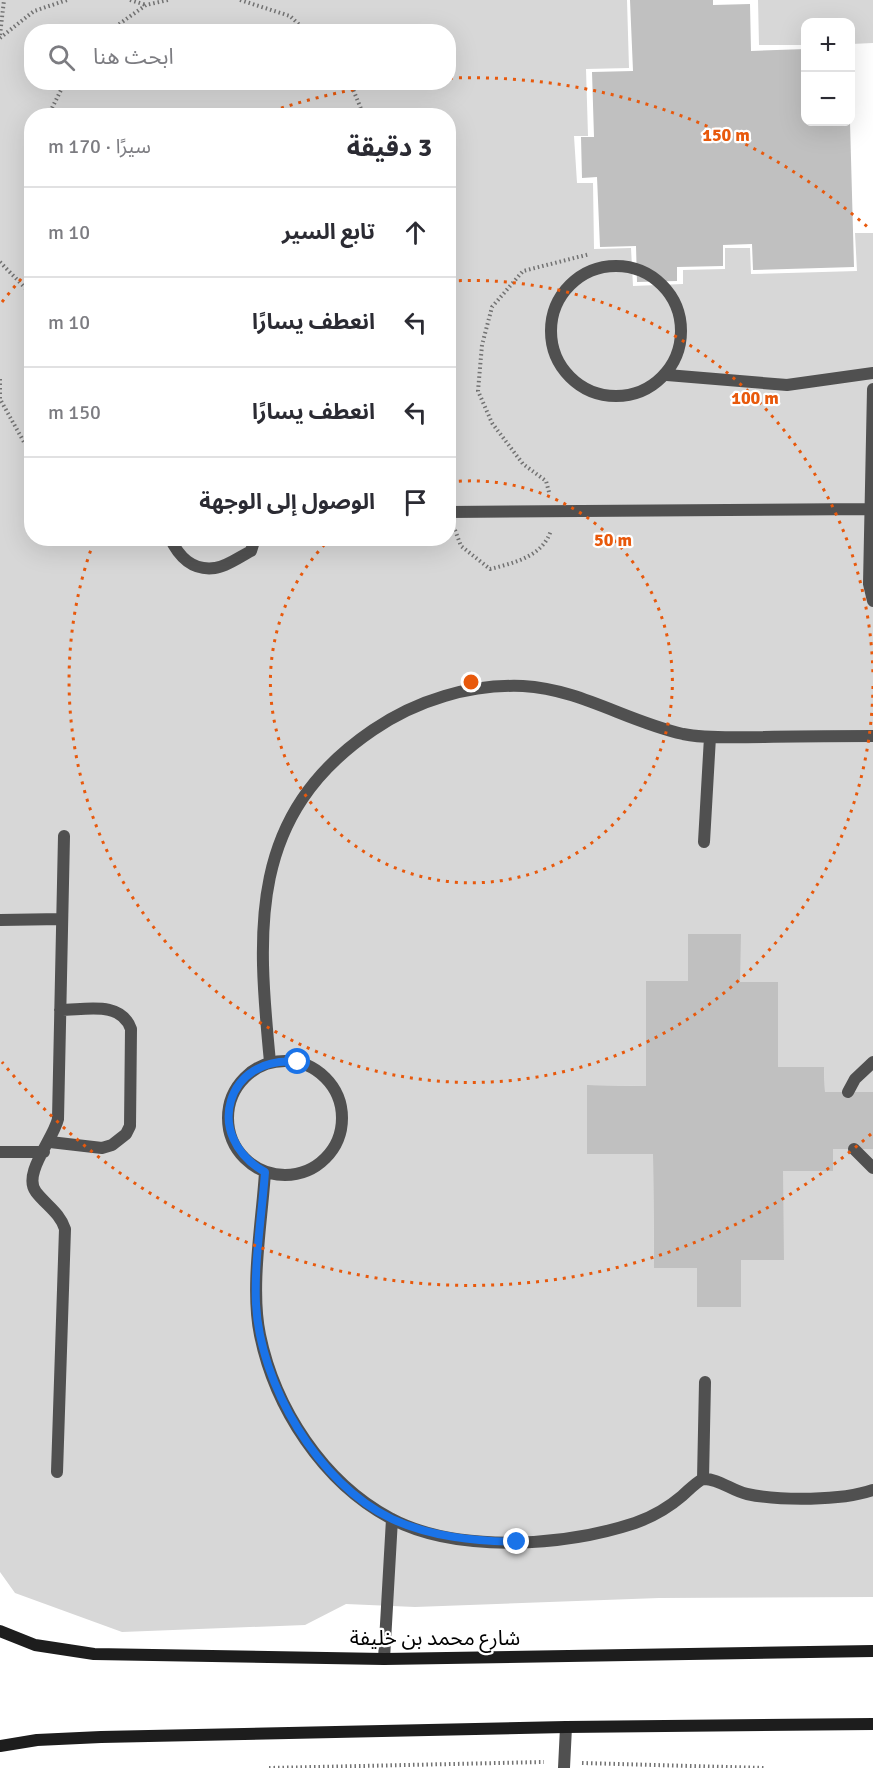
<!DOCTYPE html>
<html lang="ar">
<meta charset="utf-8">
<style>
body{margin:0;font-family:Signika,"Noto Sans Arabic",sans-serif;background:#f2f2f3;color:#2b2b33;direction:rtl}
.controls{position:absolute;right:18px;top:18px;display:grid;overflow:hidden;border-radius:12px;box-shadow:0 6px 24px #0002}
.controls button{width:54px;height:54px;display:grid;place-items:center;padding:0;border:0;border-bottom:2px solid #e1e1e2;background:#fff;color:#2b2b33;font:30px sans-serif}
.stop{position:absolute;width:18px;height:18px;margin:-14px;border:4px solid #1a73e8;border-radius:50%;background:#fff}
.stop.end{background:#1a73e8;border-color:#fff;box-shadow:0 2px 6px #0008}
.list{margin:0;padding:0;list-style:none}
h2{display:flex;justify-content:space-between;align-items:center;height:78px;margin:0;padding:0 24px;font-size:26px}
h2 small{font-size:20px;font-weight:400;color:#7c7c81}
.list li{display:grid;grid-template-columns:39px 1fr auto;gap:18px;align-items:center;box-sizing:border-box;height:90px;padding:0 24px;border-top:2px solid #e1e1e2}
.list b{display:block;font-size:22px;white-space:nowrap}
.list em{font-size:20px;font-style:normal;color:#7c7c81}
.icon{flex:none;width:33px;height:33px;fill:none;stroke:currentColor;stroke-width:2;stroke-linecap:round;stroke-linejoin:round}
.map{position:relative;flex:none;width:873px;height:1768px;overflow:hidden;direction:ltr}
.search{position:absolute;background:#fff;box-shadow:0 6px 24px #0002;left:24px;top:24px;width:432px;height:66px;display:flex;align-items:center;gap:15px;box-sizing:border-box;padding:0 21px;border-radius:24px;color:#7c7c81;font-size:22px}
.panel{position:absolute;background:#fff;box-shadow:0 6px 24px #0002;left:24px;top:108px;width:432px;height:438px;border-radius:24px;direction:rtl}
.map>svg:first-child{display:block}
</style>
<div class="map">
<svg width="873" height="1768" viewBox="0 0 873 1768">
<rect width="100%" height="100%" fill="#fff"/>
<path fill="#d7d7d7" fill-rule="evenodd" d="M0 0H627L629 68 586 69 588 136H574L577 183H593L594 249 631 248 633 286 683 284V270L725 269V248H750L751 274 857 271 855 233H873V1092H825L824 1067H778V982H740V934H689L688 981H646V1086L588 1085 653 1154 654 1267 697 1268V1307H740L741 1260 783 1171H832L833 1149H873V1597L659 1598 415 1607 346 1604 305 1625 122 1632 15 1593 0 1572ZM32 32H448V82H32ZM32 116H448V538H32Z
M758 0H873V43L851 44 850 22H806L805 45H759Z"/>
<path fill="#c0c0c0" d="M630 0H713V5L750 4 751 51 806 49V122H850L854 267 753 270 752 244 723 245V266L677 267V281L637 282 636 246 600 247 597 177 582 178 581 137H594L592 72 633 71Z
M688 934H741L740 982H778V1067H824L825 1092H873V1149H833V1171H783L784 1260H741V1307H697V1268H654L653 1154H587V1085L646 1086V981H688Z"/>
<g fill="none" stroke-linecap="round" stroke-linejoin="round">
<path stroke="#727272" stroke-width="4" stroke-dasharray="1.5 3" stroke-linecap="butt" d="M130 0 146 5
M240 0 290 16 307 32
M108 32 146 5 168 0
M0 35 4 0
M0 38 34 11 67 0
M350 82 364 116
M48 116 65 82
M0 262 32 295
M0 379V399L25 444 32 450
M549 492 546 481 523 464 492 423 478 391 482 345 492 307 523 271 590 254
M455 530 461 546 490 569C513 563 543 557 551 530
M582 1763 764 1768
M269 1768 544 1762"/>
<path stroke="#505050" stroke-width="12" d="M551 331a65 65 0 1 1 130 0a65 65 0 1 1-130 0Z
M667 375 787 385 873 373
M873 389 869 584 873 601
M448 512 869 509
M170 538C179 557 192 571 215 568 226 567 241 556 251 551L255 538
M704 842 710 737
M0 920 62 919
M228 1118a57 57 0 1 1 114 0a57 57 0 1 1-114 0Z
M270 1062C257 928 248 815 373 730 417 700 470 684 523 686 580 689 628 722 683 734 709 739 737 737 764 737 800 736 837 736 873 736
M848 1092 855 1079 873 1062
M50 1142 102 1148 112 1145 126 1134 130 1126 131 1029C121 1000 85 1010 60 1010
M854 1149 873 1168
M0 1152H44
M265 1172C262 1221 250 1287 260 1335 275 1408 323 1482 390 1518 457 1554 565 1546 635 1523 652 1517 668 1508 682 1496 689 1490 695 1483 703 1479 718 1478 732 1491 747 1494 780 1501 842 1501 873 1490
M57 1472 65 1229C60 1213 46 1205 36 1192 22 1174 53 1140 58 1119L64 836
M703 1479 705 1382
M384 1659 392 1519
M564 1768 566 1727"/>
<path stroke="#1d1d1d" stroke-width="12" d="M0 1631 35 1645 94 1654 384 1659 873 1651
M0 1746 37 1740 101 1737 566 1727 873 1724"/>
</g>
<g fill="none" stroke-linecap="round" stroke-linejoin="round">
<path stroke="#1a73e8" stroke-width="8" d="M298 1062C226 1054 202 1137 265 1172 262 1214 254 1262 256 1304 260 1384 318 1484 392 1519 431 1537 475 1541 517 1542"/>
</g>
<g fill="none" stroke="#e8590c" stroke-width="3" stroke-dasharray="3 6">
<path d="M450 482A201 201 0 1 1 330 539"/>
<path d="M873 686A402 402 0 1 1 94 541M450 281A402 402 0 0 1 873 678"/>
<path d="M871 1134A604 604 0 0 1 2 1062M2 302A604 604 0 0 1 29 270M264 114A604 604 0 0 1 397 83M450 78A604 604 0 0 1 871 230"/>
</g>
<g text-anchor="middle" stroke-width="4.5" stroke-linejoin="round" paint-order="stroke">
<g font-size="21" fill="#000" stroke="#fff">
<text x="435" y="1645">شارع محمد بن خليفة</text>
</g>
</g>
<circle cx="471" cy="682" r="9" fill="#e8590c" stroke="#fff" stroke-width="3"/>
<g font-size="18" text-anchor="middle" font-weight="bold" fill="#e8590c" stroke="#fff" stroke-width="4.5" stroke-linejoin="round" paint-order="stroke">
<text x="726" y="141">150 m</text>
<text x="755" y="404">100 m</text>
<text x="613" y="546">50 m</text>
</g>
</svg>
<div class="controls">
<button>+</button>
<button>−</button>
</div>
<div class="stop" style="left:298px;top:1062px"></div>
<div class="stop end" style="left:517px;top:1542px"></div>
<div class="search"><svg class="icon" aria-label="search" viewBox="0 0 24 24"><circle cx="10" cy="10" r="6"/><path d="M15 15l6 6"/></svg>ابحث هنا</div>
<section class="panel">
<h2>3 دقيقة<small>سيرًا · 170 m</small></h2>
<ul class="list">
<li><svg class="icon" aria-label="ahead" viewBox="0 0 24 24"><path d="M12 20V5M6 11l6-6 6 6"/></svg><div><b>تابع السير</b></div><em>10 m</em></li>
<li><svg class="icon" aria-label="left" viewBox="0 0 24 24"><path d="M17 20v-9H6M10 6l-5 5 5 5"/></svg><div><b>انعطف يسارًا</b></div><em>10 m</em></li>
<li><svg class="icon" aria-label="left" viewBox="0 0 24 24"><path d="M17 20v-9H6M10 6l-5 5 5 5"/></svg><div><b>انعطف يسارًا</b></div><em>150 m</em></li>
<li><svg class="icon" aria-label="arrive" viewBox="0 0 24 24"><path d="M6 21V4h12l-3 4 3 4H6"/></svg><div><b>الوصول إلى الوجهة</b></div></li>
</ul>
</section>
</div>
